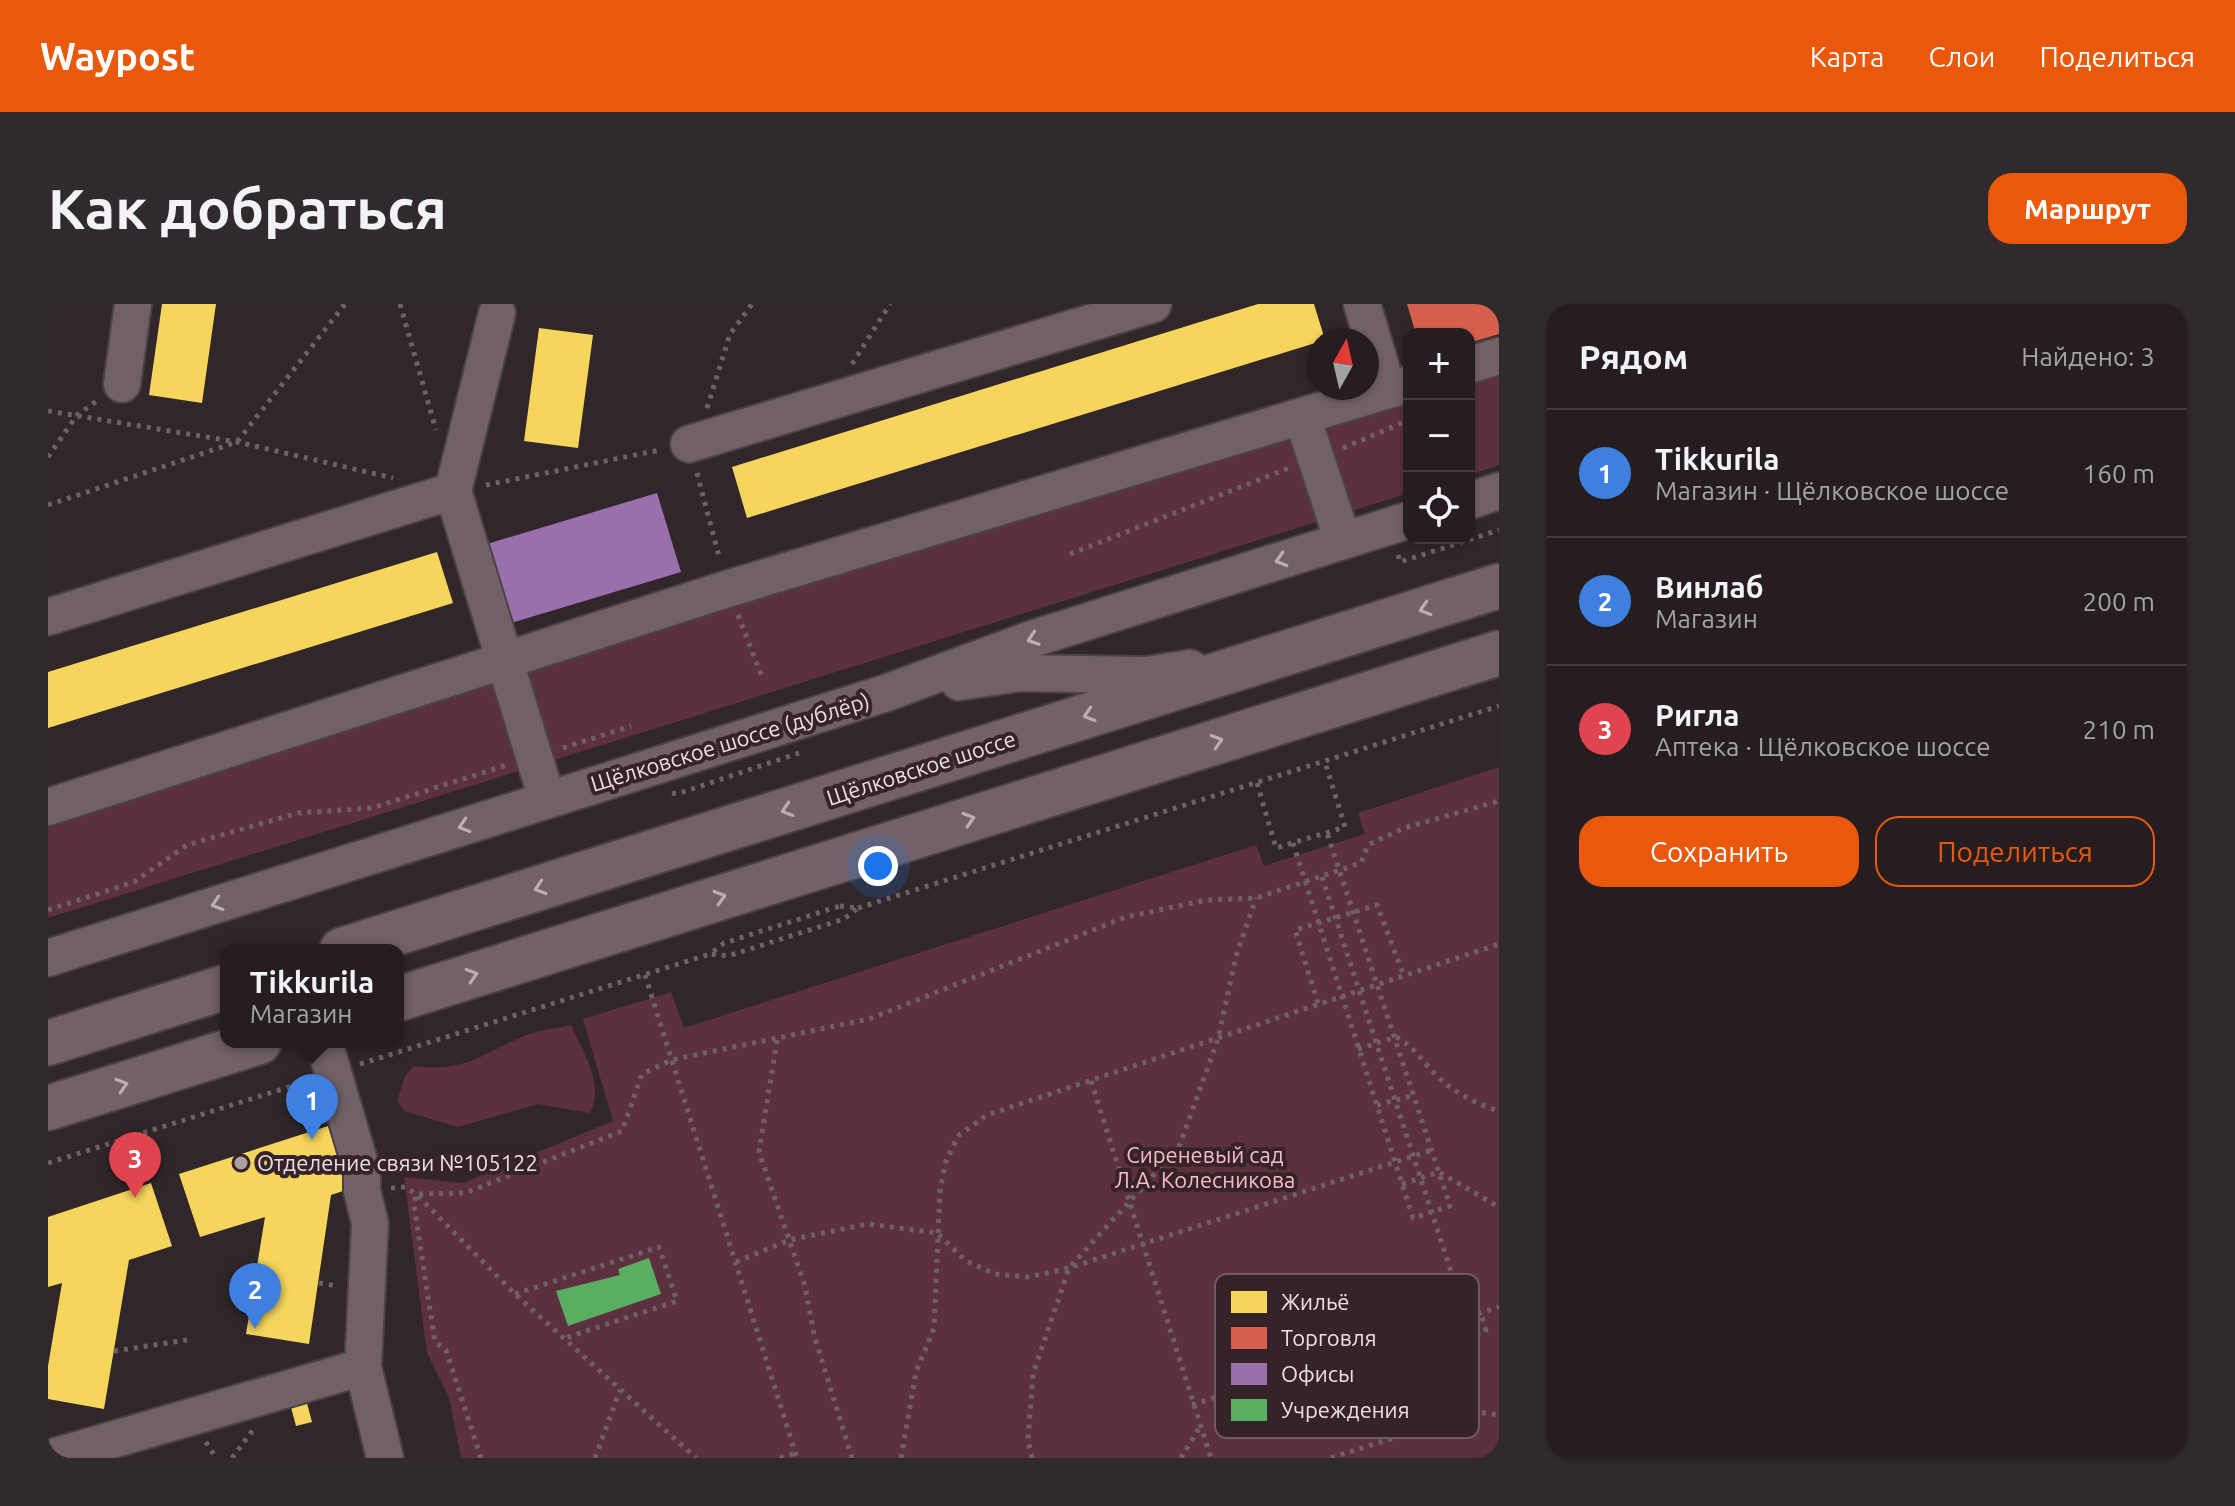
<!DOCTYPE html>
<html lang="ru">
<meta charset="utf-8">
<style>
body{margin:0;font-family:Ubuntu,sans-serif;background:#312a2d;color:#f1f3f6}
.controls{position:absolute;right:24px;top:24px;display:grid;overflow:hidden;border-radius:16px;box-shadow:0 2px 6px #0004}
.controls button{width:72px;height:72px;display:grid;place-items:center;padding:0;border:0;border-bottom:2px solid #423b3e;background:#251d20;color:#f1f3f6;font:40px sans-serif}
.compass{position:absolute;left:1259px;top:24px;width:72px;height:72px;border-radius:50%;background:#251d20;box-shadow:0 2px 6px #0004;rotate:8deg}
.you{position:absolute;left:830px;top:562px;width:28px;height:28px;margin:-20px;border:6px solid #fff;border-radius:50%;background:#1a73e8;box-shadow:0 0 0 12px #1a73e833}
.badge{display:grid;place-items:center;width:52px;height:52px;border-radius:50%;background:#ea580c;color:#fff;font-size:26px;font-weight:700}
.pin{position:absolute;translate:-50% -66px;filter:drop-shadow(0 2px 4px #0008)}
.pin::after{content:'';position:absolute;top:42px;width:28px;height:24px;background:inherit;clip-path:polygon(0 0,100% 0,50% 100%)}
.popup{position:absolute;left:172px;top:640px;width:184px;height:104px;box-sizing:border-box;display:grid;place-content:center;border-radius:16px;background:#251d20;filter:drop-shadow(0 2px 6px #0005);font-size:26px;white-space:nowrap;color:#a3a2a5}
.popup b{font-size:30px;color:#f1f3f6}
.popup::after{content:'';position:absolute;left:50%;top:100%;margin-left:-16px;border:16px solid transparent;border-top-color:#251d20}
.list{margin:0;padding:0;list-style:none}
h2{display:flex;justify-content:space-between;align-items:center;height:104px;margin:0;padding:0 32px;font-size:34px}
h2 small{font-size:26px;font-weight:400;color:#a3a2a5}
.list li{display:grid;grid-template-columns:52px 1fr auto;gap:24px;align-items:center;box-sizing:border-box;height:128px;padding:0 32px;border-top:2px solid #423b3e}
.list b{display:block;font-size:30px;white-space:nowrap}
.list p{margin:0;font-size:26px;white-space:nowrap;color:#a3a2a5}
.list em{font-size:26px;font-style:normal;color:#a3a2a5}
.actions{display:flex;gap:16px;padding:24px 32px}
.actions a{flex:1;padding:18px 0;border:2px solid #ea580c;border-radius:24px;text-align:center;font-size:28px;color:#ea580c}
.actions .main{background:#ea580c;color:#fff}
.icon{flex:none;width:44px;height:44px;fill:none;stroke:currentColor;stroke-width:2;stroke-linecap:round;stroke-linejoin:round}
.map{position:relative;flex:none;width:1451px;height:1154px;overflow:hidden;border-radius:24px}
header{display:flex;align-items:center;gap:48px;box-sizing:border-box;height:112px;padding:0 40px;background:#ea580c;color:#fff}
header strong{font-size:38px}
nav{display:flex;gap:44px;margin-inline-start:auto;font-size:28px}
.intro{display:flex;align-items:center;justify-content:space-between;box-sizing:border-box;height:192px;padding:0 48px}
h1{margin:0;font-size:56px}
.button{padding:20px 36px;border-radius:24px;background:#ea580c;color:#fff;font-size:28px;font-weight:700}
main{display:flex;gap:48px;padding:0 48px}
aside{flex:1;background:#251d20;border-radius:24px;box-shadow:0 2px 6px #0004}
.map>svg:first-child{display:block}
</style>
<header>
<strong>Waypost</strong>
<nav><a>Карта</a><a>Слои</a><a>Поделиться</a></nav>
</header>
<div class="intro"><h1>Как добраться</h1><a class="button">Маршрут</a></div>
<main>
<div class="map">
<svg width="1451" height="1154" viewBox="0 0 1451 1154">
<rect width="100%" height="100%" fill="#31272a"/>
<path fill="#5d3040" d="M1451 60V161L1421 171V69Z
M1361 88V189L0 614V504Z
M1451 463V1154H413L401 1093 379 1049 356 873 415 879 565 817 535 715 623 688 636 724 1208 541 1216 562 1317 530 1310 509Z
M523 721C535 748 557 781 542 809L490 800 410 823 357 807 349 797 357 772 366 762C418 769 434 749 479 731 493 726 509 724 523 721Z"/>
<path fill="#f6d55c" d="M114 0H168L154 99 101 91Z
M1210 0H1266L1277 36 699 214 684 163Z
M491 24 545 31 530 144 476 137Z
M389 248 405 299 0 424V368Z
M280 822 301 885 283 891 261 1040 198 1030 217 913 152 933 131 870Z
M103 879 124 942 81 956 56 1105 0 1095V1062L14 979 0 983V913Z
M256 1088 264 1118 248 1122 240 1092Z"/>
<path fill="#d6604d" d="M1359 0H1451V30L1421 39V30H1368Z"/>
<path fill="#9970ab" d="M609 189 633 268 463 319 439 240Z"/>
<path fill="#5aae61" d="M601 954 613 990 520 1022 508 987 572 971 570 965Z"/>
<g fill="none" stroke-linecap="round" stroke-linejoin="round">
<defs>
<path id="minor" d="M1314 0 1340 86
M449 9 405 187 499 495
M1421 61 1451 52
M74 80 85 0
M1254 112 1295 237
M641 140 1105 0
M1421 197 1451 187
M0 313 405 187
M911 378 972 369 1098 371 1142 364
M0 503 679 285 1361 80
M0 654 838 389 984 335 1361 216
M276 738 314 867V887L322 919 315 1063
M2 1154 315 1063 337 1154"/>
<path id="major" d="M294 646 1451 282
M350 695 1451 349
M0 739 178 683
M0 804 211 738"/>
</defs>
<use href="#minor" stroke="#4a4245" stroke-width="40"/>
<use href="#major" stroke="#4a4245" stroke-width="48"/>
<path stroke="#6d6165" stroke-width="5" stroke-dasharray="4 6" stroke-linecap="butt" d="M352 0 388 126
M804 60 842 0
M659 104 682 30 704 0
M0 107 189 138 345 174
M1295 144 1361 116
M0 153 29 111 50 96
M649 169 672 256
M438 181 612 146
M0 201 189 138 297 0
M1022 250 1241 164
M1350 251 1352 258 1451 226
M690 311 714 373
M515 444 583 422
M1209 479 1228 544 1297 523 1277 458
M624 489 629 490 751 449
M1245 539 1365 914 1402 902 1279 529
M1274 573 1418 1013
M792 602 810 604 796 615 680 652 662 650 676 639Z
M810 604 1451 402
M0 606 86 578 139 541 250 509 324 504 459 461
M597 671 749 1154
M1270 699 1247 626 1329 601 1356 672
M729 736 711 848 757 982 766 1031 804 1154
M1310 745 1348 733C1366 742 1375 759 1390 773 1407 789 1429 800 1451 807
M312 760 662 650
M1043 777 1163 1154
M1329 801 1367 791
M0 859 257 778
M1354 880 1391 868 1451 903
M343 884 357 883 368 890 467 990 648 1154
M688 958 741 936 820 920 889 929 918 957 947 970 981 973 1021 964 1384 846
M271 979 290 982
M467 990 611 943 629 997 514 1035
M1403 1018 1408 1036 1438 1027 1433 1009
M1310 1046 1341 1134
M66 1047 139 1036
M1144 1101 1451 1003
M1376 1123 1387 1062 1408 1036
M158 1138 168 1154
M184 1154 205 1126
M433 1154 398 1046 387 1038 366 901 368 890 417 889 574 827 594 770 623 756 821 715 1078 613 1159 596 1208 594 1313 559 1320 541 1356 524 1451 497
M547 1154 572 1086
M732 1154 748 1149
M853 1154 868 1068 886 1024 892 886 898 857 910 832 939 811 1451 640
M984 1154 980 1136 985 1070 1021 964 1131 843 1170 735 1188 652 1208 594
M1133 1154 1151 1124
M1283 1154 1376 1124 1412 1106 1451 1111"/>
<use href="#minor" stroke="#716166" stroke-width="36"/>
<use href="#major" stroke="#736166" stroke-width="44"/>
</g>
<defs><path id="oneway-chevron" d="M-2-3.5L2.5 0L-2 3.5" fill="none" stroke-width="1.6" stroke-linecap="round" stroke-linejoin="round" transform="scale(2)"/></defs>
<g stroke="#bbadb2">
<use href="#oneway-chevron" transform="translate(1233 256) rotate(163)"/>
<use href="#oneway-chevron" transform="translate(985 335) rotate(161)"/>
<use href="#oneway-chevron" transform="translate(416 522) rotate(162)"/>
<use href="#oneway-chevron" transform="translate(169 600) rotate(162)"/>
</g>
<g stroke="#bcadb2">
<use href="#oneway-chevron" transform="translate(1377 305) rotate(163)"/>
<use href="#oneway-chevron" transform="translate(1041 411) rotate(162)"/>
<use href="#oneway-chevron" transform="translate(1169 437) rotate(-17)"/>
<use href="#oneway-chevron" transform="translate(739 506) rotate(162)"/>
<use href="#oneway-chevron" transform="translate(921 515) rotate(-17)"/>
<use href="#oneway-chevron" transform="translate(492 584) rotate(162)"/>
<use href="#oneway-chevron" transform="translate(672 593) rotate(-17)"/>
<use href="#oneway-chevron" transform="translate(424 671) rotate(-17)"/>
<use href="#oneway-chevron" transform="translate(74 781) rotate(-17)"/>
</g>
<circle fill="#ab9fa3" stroke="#352328" stroke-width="3" cx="193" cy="859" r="8"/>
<g text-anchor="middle" stroke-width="8" stroke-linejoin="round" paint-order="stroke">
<g font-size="22" fill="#ede0e4" stroke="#352328">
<text transform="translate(682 438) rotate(-17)" y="8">Щёлковское шоссе (дублёр)</text>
<text transform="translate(873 464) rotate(-18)" y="8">Щёлковское шоссе</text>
</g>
<g font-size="22" fill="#f8bccd" stroke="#352328">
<text x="1157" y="859">Сиреневый сад<tspan x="1157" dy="25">Л.А. Колесникова</tspan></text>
</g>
<g font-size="22" fill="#ede0e4" stroke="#352328" text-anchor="start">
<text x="209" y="867">Отделение связи №105122</text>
</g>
</g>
<rect x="1167" y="970" width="264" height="164" rx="12" fill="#352328" stroke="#6c5c60" stroke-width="2"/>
<rect x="1183" y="987" width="36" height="22" fill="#f6d55c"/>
<rect x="1183" y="1023" width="36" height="22" fill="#d6604d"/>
<rect x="1183" y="1059" width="36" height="22" fill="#9970ab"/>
<rect x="1183" y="1095" width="36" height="22" fill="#5aae61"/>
<g font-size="22" fill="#ede0e4">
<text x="1233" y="1006">Жильё</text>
<text x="1233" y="1042">Торговля</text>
<text x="1233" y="1078">Офисы</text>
<text x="1233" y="1114">Учреждения</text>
</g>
</svg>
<div class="controls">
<button>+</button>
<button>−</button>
<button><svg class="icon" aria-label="locate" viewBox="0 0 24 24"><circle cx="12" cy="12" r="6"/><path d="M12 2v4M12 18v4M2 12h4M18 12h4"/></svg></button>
</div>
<svg class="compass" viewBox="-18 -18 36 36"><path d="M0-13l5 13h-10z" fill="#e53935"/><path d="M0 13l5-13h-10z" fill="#a3a2a5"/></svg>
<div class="you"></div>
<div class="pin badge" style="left:264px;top:836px;background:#3f7fe0">1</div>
<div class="popup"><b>Tikkurila</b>Магазин</div>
<div class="pin badge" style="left:207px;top:1025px;background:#3f7fe0">2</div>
<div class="pin badge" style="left:87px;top:894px;background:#e0444e">3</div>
</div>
<aside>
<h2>Рядом<small>Найдено: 3</small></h2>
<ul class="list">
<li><span class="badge" style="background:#3f7fe0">1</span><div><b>Tikkurila</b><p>Магазин · Щёлковское шоссе</p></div><em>160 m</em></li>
<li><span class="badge" style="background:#3f7fe0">2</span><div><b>Винлаб</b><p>Магазин</p></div><em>200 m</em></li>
<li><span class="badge" style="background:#e0444e">3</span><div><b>Ригла</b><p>Аптека · Щёлковское шоссе</p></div><em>210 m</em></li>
</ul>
<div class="actions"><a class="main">Сохранить</a><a>Поделиться</a></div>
</aside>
</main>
